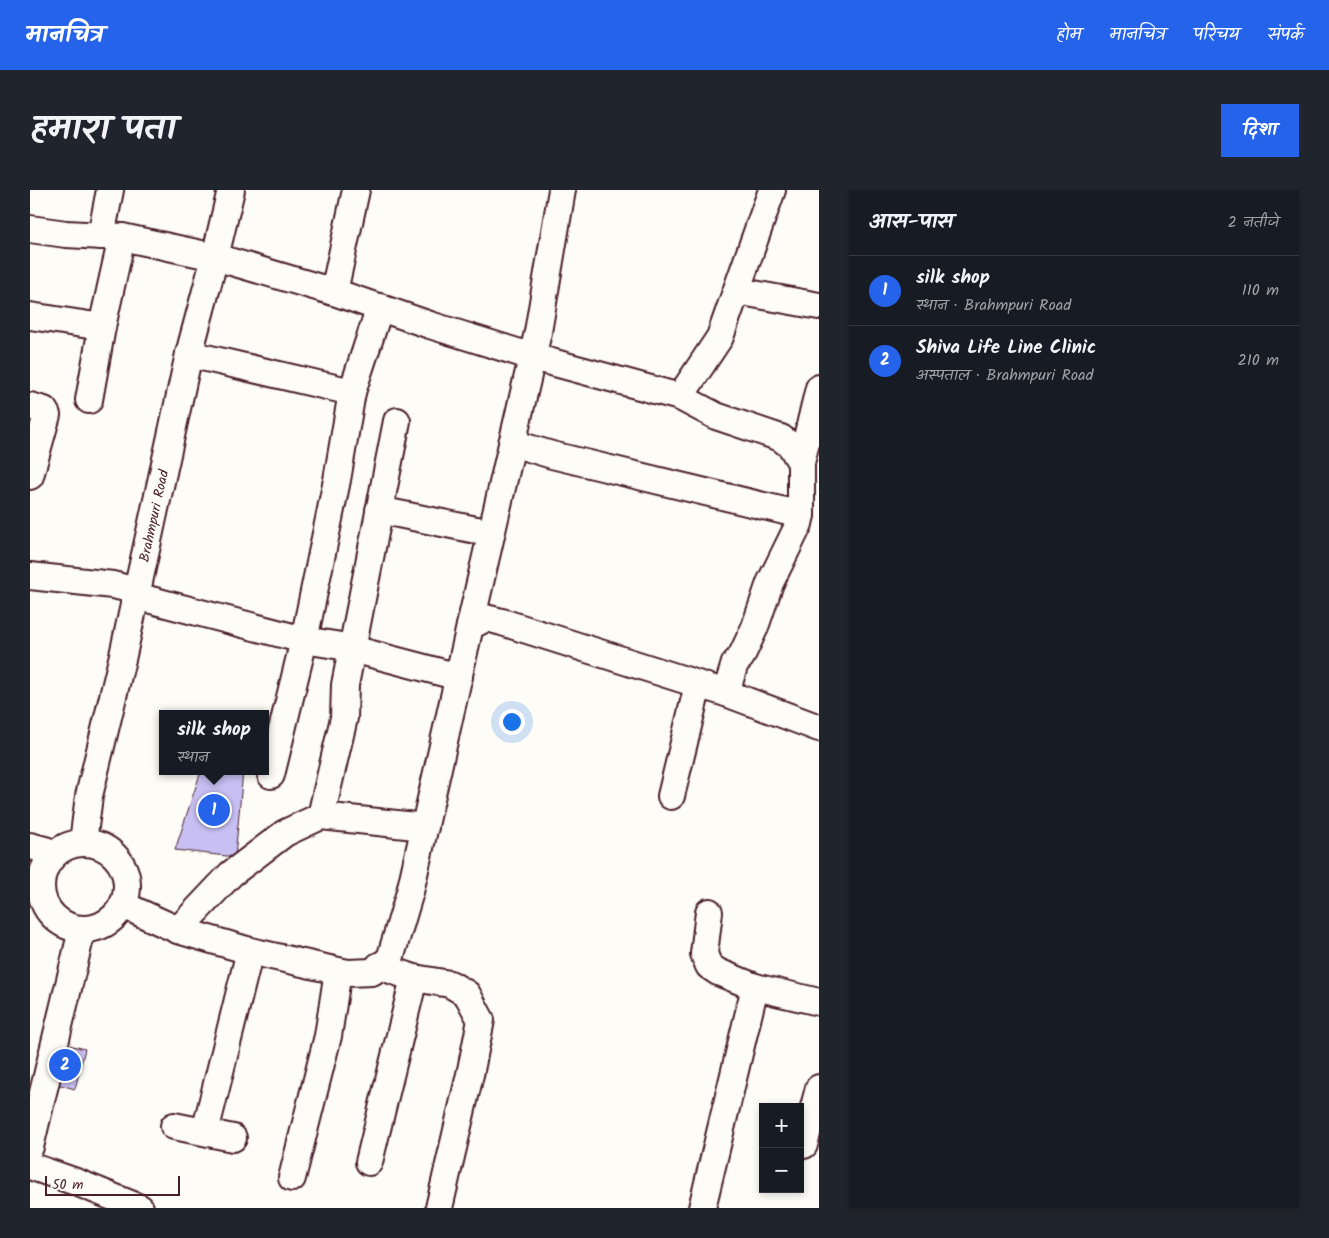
<!DOCTYPE html>
<html lang="hi">
<meta charset="utf-8">
<style>
body{margin:0;font-family:Kalam,"Playpen Sans Deva",sans-serif;background:#20242c;color:#f1f3f6}
.controls{position:absolute;right:15px;bottom:15px;display:grid;overflow:hidden;border-radius:0px;box-shadow:0 2px 8px #0003}
.controls button{width:45px;height:45px;display:grid;place-items:center;padding:0;border:0;border-bottom:1px solid #363941;background:#171b24;color:#f1f3f6;font:25px sans-serif}
.scale{position:absolute;left:15px;bottom:12px;width:135px;box-sizing:border-box;padding-left:5px;border:2px solid #4a1f2b;border-top:0;font-size:14px;line-height:18px;white-space:nowrap;color:#4a1f2b;-webkit-text-stroke:4px #fdfcf7;paint-order:stroke}
.you{position:absolute;left:481px;top:531px;width:18px;height:18px;margin:-12px;border:4px solid #fff;border-radius:50%;background:#1a73e8;box-shadow:0 0 0 8px #1a73e833}
.badge{display:grid;place-items:center;width:32px;height:32px;border-radius:50%;background:#2563eb;color:#fff;font-size:16px;font-weight:700}
.pin{position:absolute;translate:-50% -50%;border:2px solid #fff;box-shadow:0 1px 5px #0006}
.popup{position:absolute;left:129px;top:520px;width:110px;height:65px;box-sizing:border-box;display:grid;place-content:center;border-radius:0px;background:#171b24;filter:drop-shadow(0 1px 4px #0005);font-size:16px;white-space:nowrap;color:#9ea1a6}
.popup b{font-size:19px;color:#f1f3f6}
.popup::after{content:'';position:absolute;left:50%;top:100%;margin-left:-10px;border:10px solid transparent;border-top-color:#171b24}
.list{margin:0;padding:0;list-style:none}
h2{display:flex;justify-content:space-between;align-items:center;height:65px;margin:0;padding:0 20px;font-size:21px}
h2 small{font-size:16px;font-weight:400;color:#9ea1a6}
.list li{display:grid;grid-template-columns:32px 1fr auto;gap:15px;align-items:center;box-sizing:border-box;height:70px;padding:0 20px;border-top:1px solid #363941}
.list b{display:block;font-size:19px;white-space:nowrap}
.list p{margin:0;font-size:16px;white-space:nowrap;color:#9ea1a6}
.list em{font-size:16px;font-style:normal;color:#9ea1a6}
.map{position:relative;flex:none;width:789px;height:1018px;overflow:hidden;border-radius:0px}
header{display:flex;align-items:center;gap:30px;box-sizing:border-box;height:70px;padding:0 25px;background:#2563eb;color:#fff}
header strong{font-size:24px}
nav{display:flex;gap:28px;margin-inline-start:auto;font-size:18px}
.intro{display:flex;align-items:center;justify-content:space-between;box-sizing:border-box;height:120px;padding:0 30px}
h1{margin:0;font-size:35px}
.button{padding:12px 22px;border-radius:0px;background:#2563eb;color:#fff;font-size:18px;font-weight:700}
main{display:flex;gap:30px;padding:0 30px}
aside{flex:1;background:#171b24;border-radius:0px;box-shadow:0 2px 8px #0003}
.map>svg:first-child{display:block}
</style>
<header>
<strong>मानचित्र</strong>
<nav><a>होम</a><a>मानचित्र</a><a>परिचय</a><a>संपर्क</a></nav>
</header>
<div class="intro"><h1>हमारा पता</h1><a class="button">दिशा</a></div>
<main>
<div class="map">
<svg width="789" height="1018" viewBox="0 0 789 1018">
<rect width="100%" height="100%" fill="#fdfcf7"/>
<filter id="ink" filterUnits="userSpaceOnUse"><feTurbulence type="fractalNoise" baseFrequency=".02" numOctaves="2"/><feDisplacementMap in="SourceGraphic" scale="10" xChannelSelector="R" yChannelSelector="G"/><feConvolveMatrix kernelMatrix="1 2 1 2 8 2 1 2 1" color-interpolation-filters="sRGB"/></filter>
<g filter="url(#ink)">
<path fill="#c8c0f3" stroke="#4a1f2b" d="M171 581H213L205 667 145 660Z
M27 852 55 859 45 899 16 891Z"/>
<g fill="none" stroke-linecap="round" stroke-linejoin="round">
<defs>
<g id="minor">
<path d="M0 39 36 44 92 47"/>
<path d="M71 46 80 0"/>
<path d="M707 101 789 116"/>
<path d="M304 102 326 0"/>
<path d="M0 126 72 137"/>
<path d="M159 164 322 202"/>
<path d="M650 207 690 147 742 0"/>
<path d="M59 210 72 137 92 47 185 67 304 102 400 135 503 167 650 207 686 226 751 248 761 256 771 273V325L769 334 740 393 725 437 711 467 705 473 696 503"/>
<path d="M0 216 14 220 17 225 0 286"/>
<path d="M482 253 522 265 771 325"/>
<path d="M771 273 789 198"/>
<path d="M349 320 461 343"/>
<path d="M0 386 83 395 107 401"/>
<path d="M106 406 274 450 311 456 429 487"/>
<path d="M440 436 508 142 532 0"/>
<path d="M241 585 274 450 291 368 307 290 322 202 350 117"/>
<path d="M641 606 668 495"/>
<path d="M291 626 314 528 315 495 367 231"/>
<path id="s1" d="M53 652 59 606 93 465 159 164 185 67 201 0"/>
<circle cx="54" cy="696" r="43"/>
<path d="M0 656 15 660 24 664"/>
<path d="M93 715 148 740 220 761 308 781 318 783 342 782 360 769 380 702 440 436 456 428 472 432 696 503 789 538"/>
<path d="M679 722 674 764 679 776 688 782 725 797 789 812"/>
<path d="M148 740 201 684 255 643 291 626 395 637"/>
<path d="M349 776 384 788 420 794 437 804 451 830 441 880 409 1018"/>
<path d="M144 936 203 948"/>
<path d="M175 942 220 761"/>
<path d="M774 955 789 898"/>
<path d="M0 957 52 740"/>
<path d="M339 972 384 788"/>
<path d="M0 976 46 992 110 1018"/>
<path d="M262 988 298 846 308 781"/>
<path d="M672 1018 725 797"/>
</g>
</defs>
<use href="#minor" stroke="#4a1f2b" stroke-width="30"/>
<use href="#minor" stroke="#fdfcf7" stroke-width="26"/>
</g>
</g>
<g text-anchor="middle" stroke-width="4" stroke-linejoin="round" paint-order="stroke">
<g font-size="14" fill="#4a1f2b" stroke="#fdfcf7">
<text dy="5" stroke="none"><textPath href="#s1" startOffset="334">Brahmpuri Road</textPath></text>
</g>
</g>
</svg>
<div class="controls">
<button>+</button>
<button>−</button>
</div>
<div class="scale">50 m</div>
<div class="you"></div>
<div class="pin badge" style="left:184px;top:620px">1</div>
<div class="popup"><b>silk shop</b>स्थान</div>
<div class="pin badge" style="left:35px;top:875px">2</div>
</div>
<aside>
<h2>आस-पास<small>2 नतीजे</small></h2>
<ul class="list">
<li><span class="badge">1</span><div><b>silk shop</b><p>स्थान · Brahmpuri Road</p></div><em>110 m</em></li>
<li><span class="badge">2</span><div><b>Shiva Life Line Clinic</b><p>अस्पताल · Brahmpuri Road</p></div><em>210 m</em></li>
</ul>
</aside>
</main>
